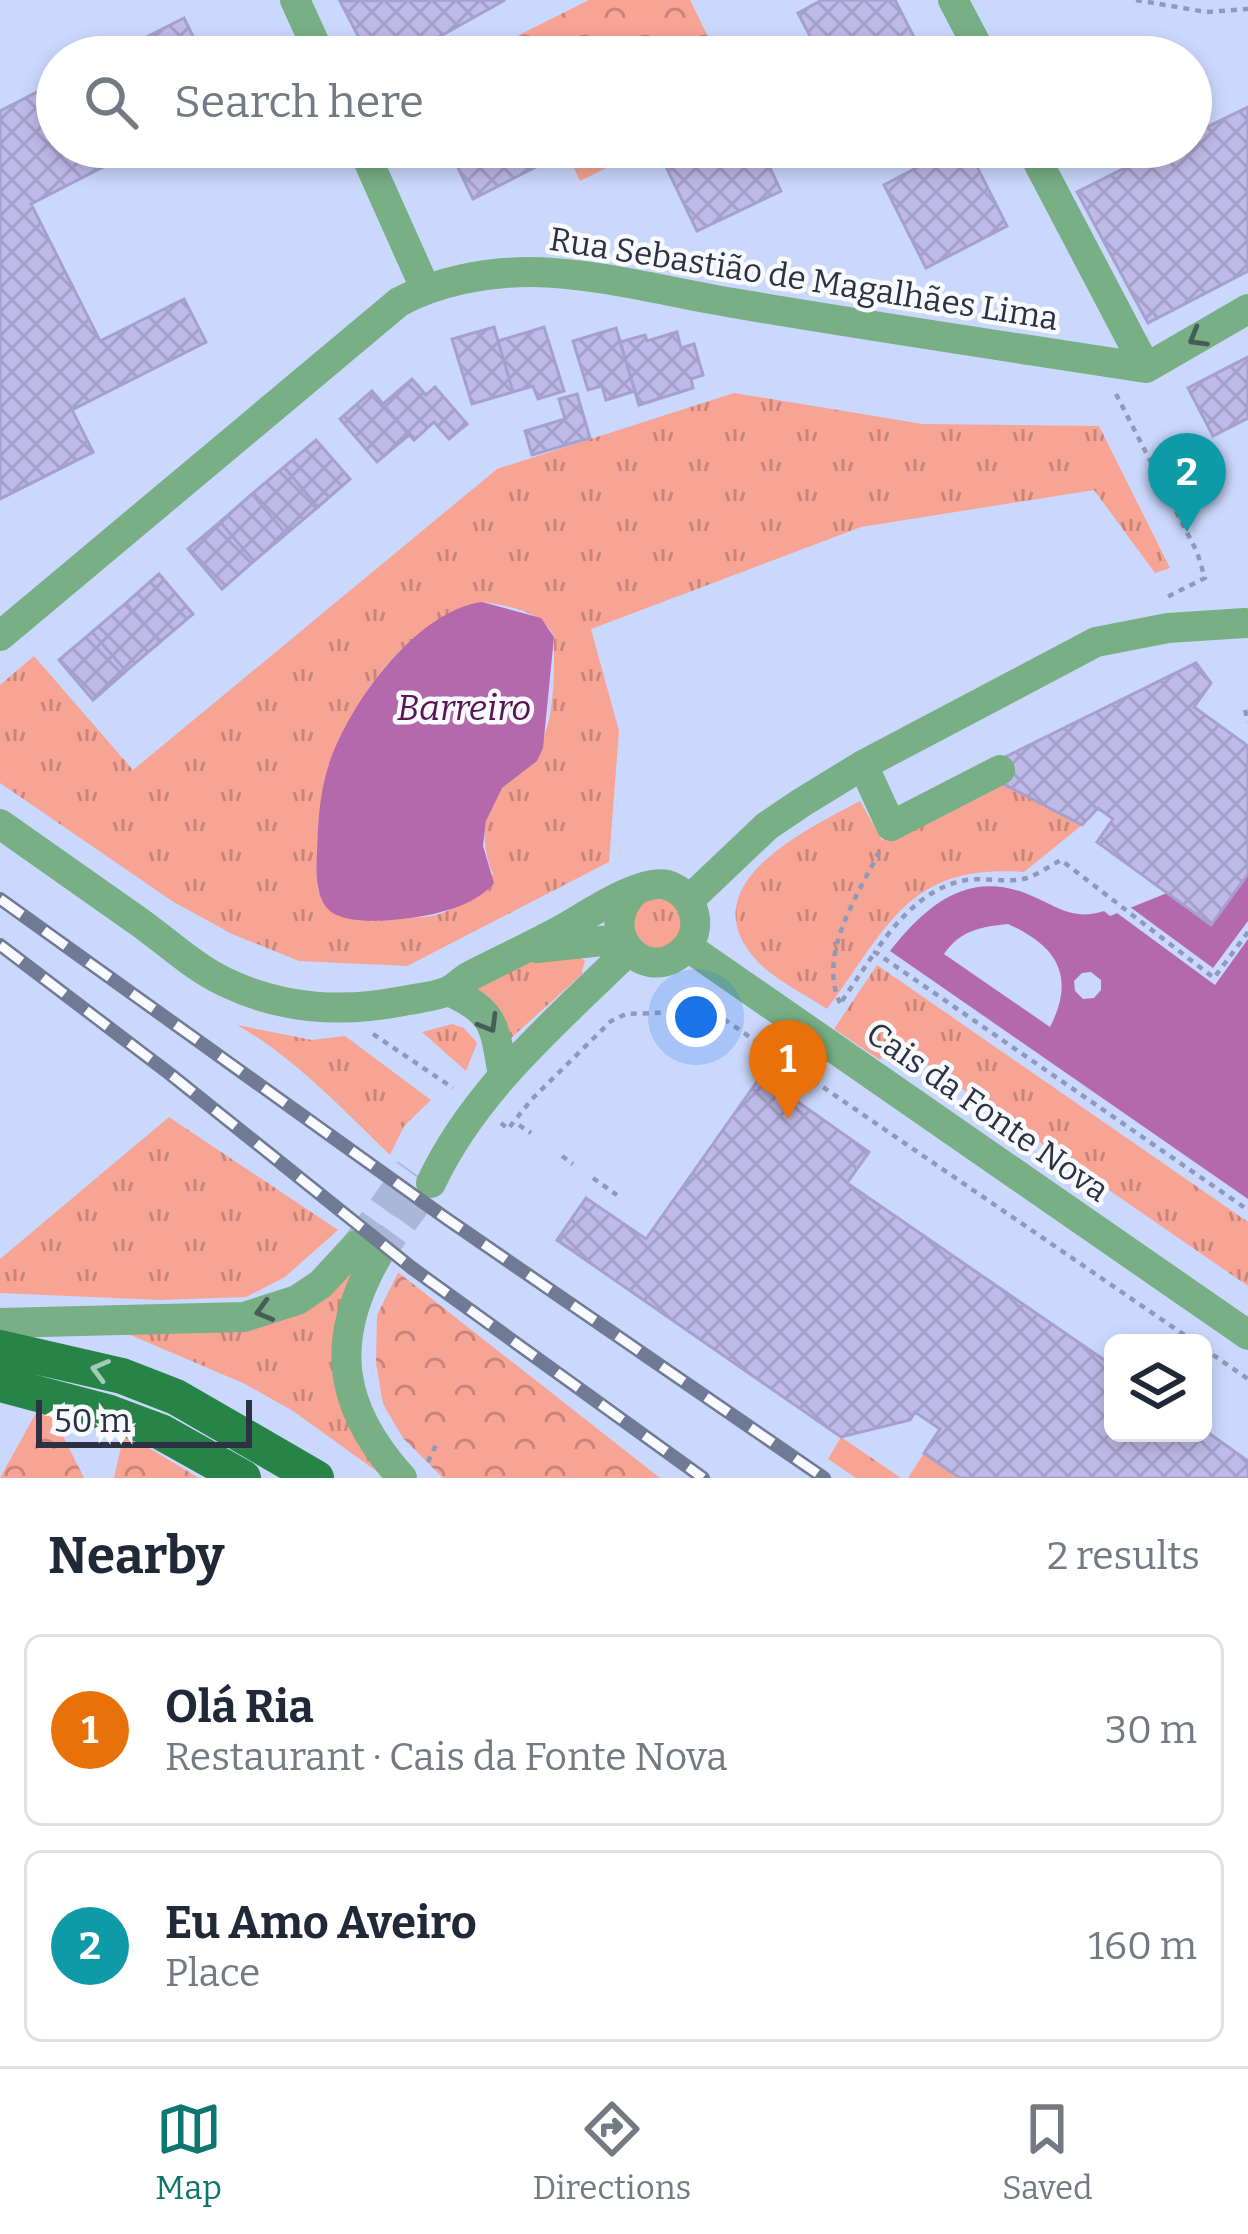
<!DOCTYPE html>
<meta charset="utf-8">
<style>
body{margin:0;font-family:Bitter,serif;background:#f6f6f7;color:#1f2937}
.controls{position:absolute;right:36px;bottom:36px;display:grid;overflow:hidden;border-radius:18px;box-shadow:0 6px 18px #0003}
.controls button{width:108px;height:108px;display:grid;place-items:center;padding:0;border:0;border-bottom:3px solid #e0e1e3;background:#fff;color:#1f2937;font:60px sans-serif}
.scale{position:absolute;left:36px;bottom:30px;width:216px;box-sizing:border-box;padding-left:12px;border:6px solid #2c3143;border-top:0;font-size:33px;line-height:42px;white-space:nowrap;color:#2c3143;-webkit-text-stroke:9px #f8fafe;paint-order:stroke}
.you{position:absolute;left:696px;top:1017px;width:42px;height:42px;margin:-30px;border:9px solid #fff;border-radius:50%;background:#1a73e8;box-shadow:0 0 0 18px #1a73e833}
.badge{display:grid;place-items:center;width:78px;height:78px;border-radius:50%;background:#0f766e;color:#fff;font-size:39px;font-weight:700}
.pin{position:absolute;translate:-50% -99px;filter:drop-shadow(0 3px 6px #0008)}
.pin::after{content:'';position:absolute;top:63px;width:42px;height:36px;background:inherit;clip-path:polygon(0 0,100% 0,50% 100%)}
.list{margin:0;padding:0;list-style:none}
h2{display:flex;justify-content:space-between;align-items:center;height:156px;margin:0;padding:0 48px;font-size:51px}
h2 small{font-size:39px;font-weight:400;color:#747a83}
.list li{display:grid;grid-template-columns:78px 1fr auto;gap:36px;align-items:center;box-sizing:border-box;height:192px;margin:0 24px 24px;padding:0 24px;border:3px solid #e0e1e3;border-radius:18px}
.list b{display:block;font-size:45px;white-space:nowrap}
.list p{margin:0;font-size:39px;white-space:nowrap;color:#747a83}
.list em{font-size:39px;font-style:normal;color:#747a83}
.icon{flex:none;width:66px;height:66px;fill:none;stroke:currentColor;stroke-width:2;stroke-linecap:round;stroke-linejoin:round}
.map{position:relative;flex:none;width:1248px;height:1478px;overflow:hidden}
.search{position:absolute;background:#fff;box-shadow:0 6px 18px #0003;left:36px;right:36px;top:36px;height:132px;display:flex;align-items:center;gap:30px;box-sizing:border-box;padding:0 42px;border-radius:66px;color:#747a83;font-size:45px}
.sheet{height:588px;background:#fff}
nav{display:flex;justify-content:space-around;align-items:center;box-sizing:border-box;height:168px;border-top:3px solid #e0e1e3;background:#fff;font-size:33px;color:#747a83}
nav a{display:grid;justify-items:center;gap:6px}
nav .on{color:#0f766e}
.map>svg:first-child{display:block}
</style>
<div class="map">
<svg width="1248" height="1478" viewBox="0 0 1248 1478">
<defs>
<pattern id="grass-tufts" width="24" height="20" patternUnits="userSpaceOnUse" patternTransform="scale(3)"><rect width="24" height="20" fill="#f7a495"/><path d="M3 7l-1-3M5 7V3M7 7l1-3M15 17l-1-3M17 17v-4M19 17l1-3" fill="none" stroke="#c8867b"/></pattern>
<pattern id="forest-crowns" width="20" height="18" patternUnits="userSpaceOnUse" patternTransform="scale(3)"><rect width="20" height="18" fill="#f7a495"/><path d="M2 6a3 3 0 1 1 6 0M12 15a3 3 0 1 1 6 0" fill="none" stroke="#c8867b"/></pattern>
<pattern id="building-cross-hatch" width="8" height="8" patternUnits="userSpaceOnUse" patternTransform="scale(3)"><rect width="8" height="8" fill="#c0bae9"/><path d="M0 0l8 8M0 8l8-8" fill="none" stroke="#a5a0c9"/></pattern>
</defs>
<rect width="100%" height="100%" fill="#cbd8fd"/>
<path fill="url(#grass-tufts)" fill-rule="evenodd" d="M734 393 923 424 1099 426 1170 568 1155 573 1094 490 861 527 591 629 619 731 609 862 407 966 299 961 232 934 172 901 0 783V685L34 656 133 770 497 469ZM482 602C507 605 545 612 554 637 554 669 555 710 543 739 532 768 528 762 509 780 482 805 479 843 493 874 438 942 387 916 318 891 307 779 366 635 482 602Z
M996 780 1082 825 1024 872C908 863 888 927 827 1009 805 994 775 980 757 961 687 885 806 830 860 801L882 840Z
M632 923a25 25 0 1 1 50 0a25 25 0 1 1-50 0Z
M577 955 585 961 581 975 509 1040 472 991 521 964Z
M877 965 1248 1222V1286L893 1041 880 1060 834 1029Z
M452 1024 464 1028 477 1043 466 1071 422 1032Z
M237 1025 312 1040 345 1036 431 1100 404 1126 390 1155C342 1109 295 1058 237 1025Z
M169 1117 338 1230 285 1277 246 1297 160 1300 0 1293V1259Z
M358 1261C316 1357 324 1396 386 1478L293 1411 245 1384 121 1331 197 1332Z
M841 1437 901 1478H856L828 1459Z
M924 1453 960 1478H908Z"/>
<path fill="url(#forest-crowns)" d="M589 0H690L718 57H520L511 39Z
M564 147H649L580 181Z
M398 1273H399L660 1478H443L403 1438 383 1404 376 1363 377 1315Z
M37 1411 54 1418 84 1478H0Z
M124 1433 199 1478H114Z"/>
<path fill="#b469ac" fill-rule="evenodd" d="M482 602 541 618 554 637 543 748 537 761 502 788 486 821 483 846 494 883C474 907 432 916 402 919 383 921 346 924 330 911 315 898 316 870 317 851 318 827 319 802 325 778 340 715 413 611 482 602Z
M1248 874V1199L890 951C925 907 965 871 1025 893 1054 904 1072 922 1104 911L1110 916 1167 893 1211 925ZM1008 924C1057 946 1076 976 1050 1027L944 954C961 930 980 927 1008 924ZM1091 972 1101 980V990L1094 998 1083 999 1075 991 1074 981 1082 973Z"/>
<path fill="#cbd8fd" d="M1130 907 1213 968 1248 921V939L1215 985 1117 913Z"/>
<path fill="url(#building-cross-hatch)" stroke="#a6a0ce" stroke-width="3" d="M505 0 403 57H369L340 1Z
M822 0H895L918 45 895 57H821L798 13Z
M184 18 203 57H107Z
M57 82V147H142L31 204 100 341 184 299 206 342 72 410 93 452 0 499V111Z
M1248 107V271L1148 323 1077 192 1167 147H1191V135Z
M448 147H555L559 155 473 199Z
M665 147H760L781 191 697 231 658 150Z
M956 147H967L1007 226 926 268 884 185Z
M494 327 513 392 472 404 452 339Z
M544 327 564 391 538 399 533 386 513 392 498 341Z
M616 328 635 391 606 400 602 386 588 390 573 341Z
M677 332 681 348 694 344 703 375 691 379 693 388 639 405 620 342 645 335 647 341Z
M1248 357V418L1213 436 1188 388Z
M412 379 426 395 435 387 467 424 449 439 434 422 414 440 383 404Z
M372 391 409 435 377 462 340 419Z
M577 394 590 438 532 455 525 431 565 419 559 399Z
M316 440 350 479 318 507 284 467Z
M284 467 318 507 286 534 252 494Z
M252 494 286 534 254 561 220 522Z
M220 522 254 561 222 589 188 549Z
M159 574 193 614 160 642 126 603Z
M126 603 160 642 126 671 92 632Z
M92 632 126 671 93 700 59 660Z
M1196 663 1211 683 1194 707 1248 746V874L1211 925 1097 842 1113 819 1098 808 1082 825 996 780 995 762Z
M761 1076 869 1152 847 1183 1113 1366V1433H1203V1429L1248 1461V1478H960L924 1453 940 1429 915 1412 910 1420 841 1437 557 1240 586 1198 646 1239Z"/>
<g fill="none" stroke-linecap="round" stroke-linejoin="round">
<path stroke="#abb7d8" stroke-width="30" stroke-dasharray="30 15" stroke-linecap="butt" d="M357 1245 410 1170
M376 1258 431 1183"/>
<path stroke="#909ab8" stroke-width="4.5" stroke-dasharray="6 6" stroke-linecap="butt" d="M1136 0 1206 12 1248 9
M1116 394 1197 552 1205 578 1167 597
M1245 710 1248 722
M1248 932 1214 978 1061 860C1050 866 1038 874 1027 878 1007 884 982 876 961 881 923 890 896 922 875 952L1248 1210
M842 1001 875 952
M840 1003C817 954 858 895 879 852
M373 1034 453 1088
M501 1123 508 1129 532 1099 611 1021 626 1014 712 1011 1196 1343
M519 1125 531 1133
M562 1156 573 1164
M593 1178 617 1195
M1203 1348 1248 1379
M428 1462 436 1445"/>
<path stroke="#78af85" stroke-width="30" d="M295 0 321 57
M953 0 983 57
M362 147 425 288
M1030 147 1146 368
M1146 368 1248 309
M0 636 399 302C438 281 486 272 531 272 601 273 670 293 739 304 875 327 1011 347 1146 368
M863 765 891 826 1000 770
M0 824C45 856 90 887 135 919 164 939 193 967 225 982 281 1009 343 1013 403 1001 417 998 435 997 448 991 456 988 462 980 470 976 503 959 536 944 568 926 590 913 643 878 667 885 696 894 705 931 683 951 645 987 593 931 635 891
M689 900 767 826 801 803 863 765 1096 642 1168 628 1245 623
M688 947 1248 1335
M537 948 621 939
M449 991C497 1013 494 1027 503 1075
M431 1183C475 1089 556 1022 629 950
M376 1258C329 1341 338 1407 402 1478
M0 1323 244 1317 297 1300 321 1284 357 1245"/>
<path stroke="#268447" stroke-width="36" d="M0 1348 122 1376 176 1397 316 1478
M0 1384 110 1413 161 1432 243 1478"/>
<defs>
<path id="rail" d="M0 899 447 1219 824 1478
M0 945 170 1074 412 1268 703 1478"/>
</defs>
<use href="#rail" stroke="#717a94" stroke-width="14"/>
<use href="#rail" stroke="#f8fafe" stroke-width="9" stroke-dasharray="27" stroke-linecap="butt"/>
</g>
<defs><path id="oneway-chevron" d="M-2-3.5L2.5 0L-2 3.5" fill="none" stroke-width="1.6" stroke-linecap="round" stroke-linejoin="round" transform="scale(3)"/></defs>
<g stroke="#475d5a">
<use href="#oneway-chevron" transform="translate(1197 338) rotate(150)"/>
<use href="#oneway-chevron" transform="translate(489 1024) rotate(59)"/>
<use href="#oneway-chevron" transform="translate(264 1311) rotate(164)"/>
</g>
<use stroke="#a4cbb5" href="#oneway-chevron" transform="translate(100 1370) rotate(-165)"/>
<g text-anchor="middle" stroke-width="9" stroke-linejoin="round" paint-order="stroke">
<g font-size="33" fill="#2c3143" stroke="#f8fafe">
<text transform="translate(804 278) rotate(9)" y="12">Rua Sebastião de Magalhães Lima</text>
<text transform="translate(988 1111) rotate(35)" y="12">Cais da Fonte Nova</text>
</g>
<g font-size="36" font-style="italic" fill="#591454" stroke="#f8fafe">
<text x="464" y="720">Barreiro</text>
</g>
</g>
</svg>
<div class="controls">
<button><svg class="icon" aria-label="layers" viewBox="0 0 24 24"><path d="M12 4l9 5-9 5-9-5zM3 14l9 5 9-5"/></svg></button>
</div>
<div class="scale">50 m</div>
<div class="you"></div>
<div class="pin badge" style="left:788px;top:1119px;background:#e8710a">1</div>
<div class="pin badge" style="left:1187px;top:532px;background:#0f9aa8">2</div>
<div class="search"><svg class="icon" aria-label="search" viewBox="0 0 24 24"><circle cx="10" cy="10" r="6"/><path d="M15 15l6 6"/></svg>Search here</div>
</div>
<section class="sheet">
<h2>Nearby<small>2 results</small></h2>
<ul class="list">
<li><span class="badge" style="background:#e8710a">1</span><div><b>Olá Ria</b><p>Restaurant · Cais da Fonte Nova</p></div><em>30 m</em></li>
<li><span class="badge" style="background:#0f9aa8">2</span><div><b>Eu Amo Aveiro</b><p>Place</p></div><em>160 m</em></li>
</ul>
</section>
<nav>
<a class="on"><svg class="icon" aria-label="map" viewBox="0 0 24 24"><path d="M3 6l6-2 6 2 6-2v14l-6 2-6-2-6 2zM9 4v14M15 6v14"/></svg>Map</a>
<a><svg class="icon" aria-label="directions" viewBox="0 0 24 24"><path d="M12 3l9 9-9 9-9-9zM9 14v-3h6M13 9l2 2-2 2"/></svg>Directions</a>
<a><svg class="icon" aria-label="saved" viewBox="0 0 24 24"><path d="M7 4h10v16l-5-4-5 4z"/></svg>Saved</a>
</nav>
